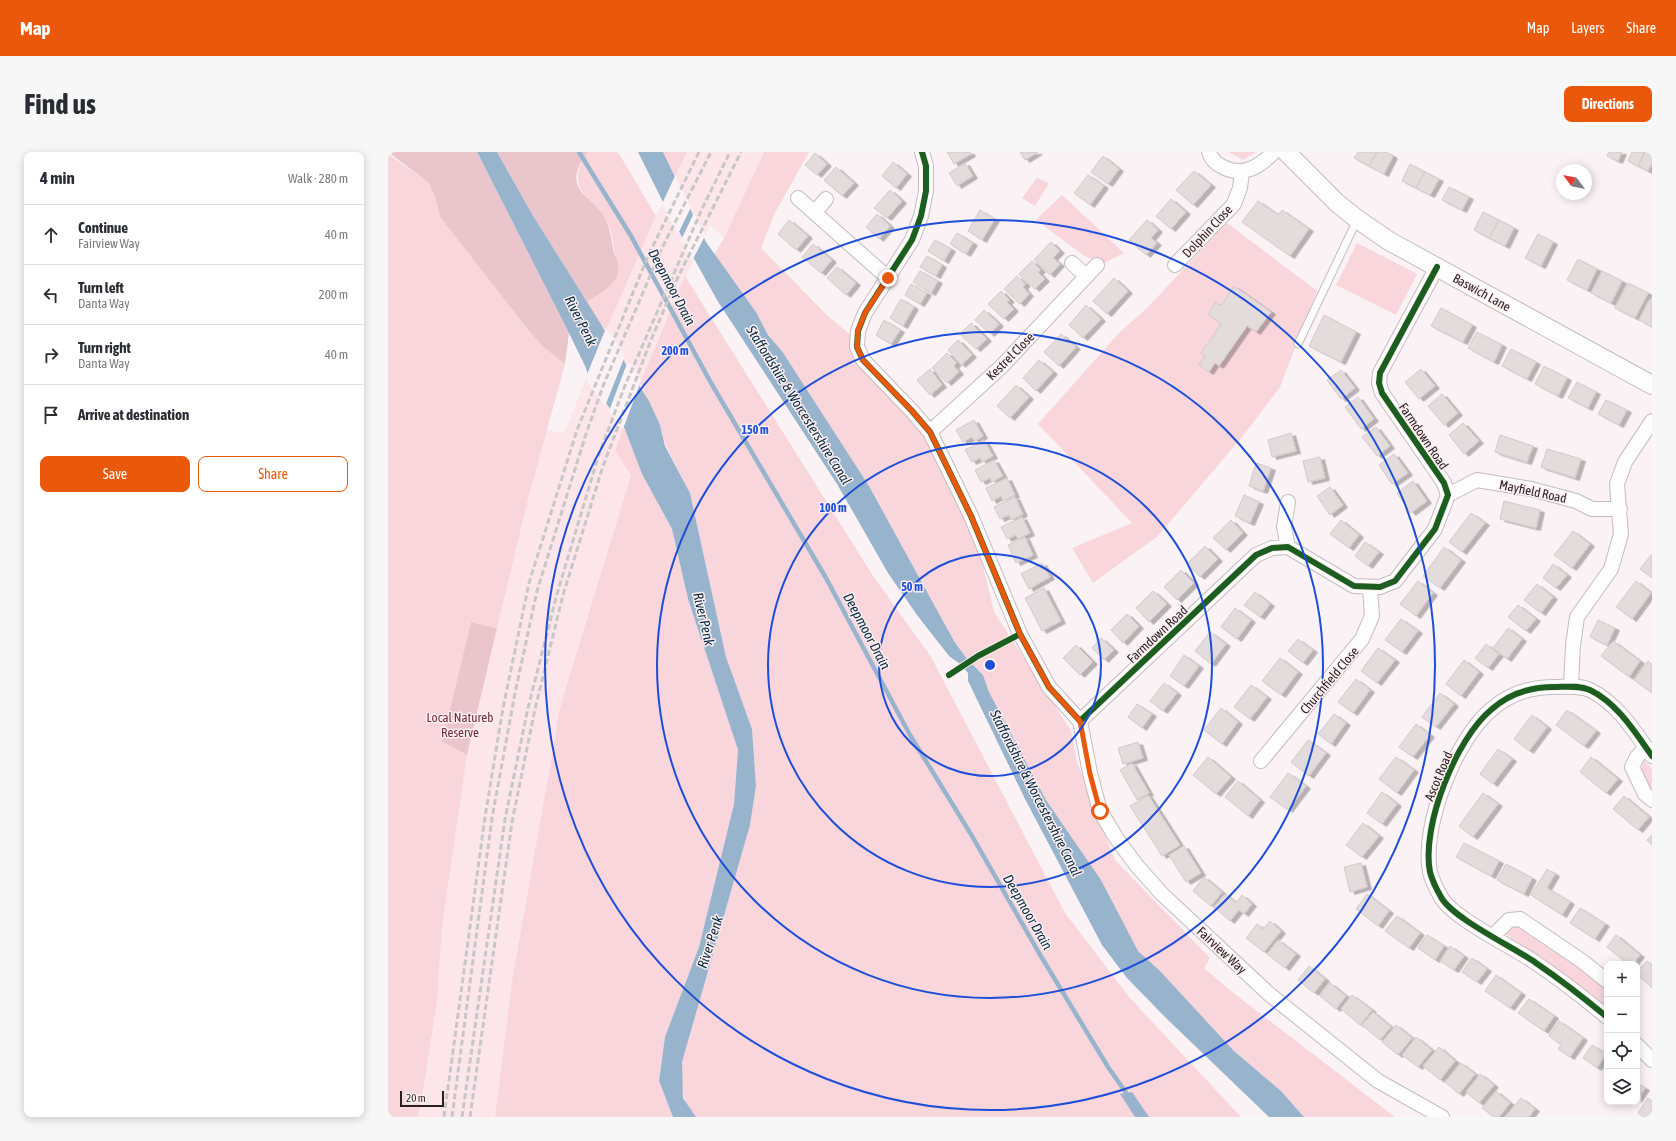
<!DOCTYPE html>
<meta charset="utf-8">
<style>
body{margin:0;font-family:"Asap Condensed",sans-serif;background:#f7f7f7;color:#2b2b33}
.controls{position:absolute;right:12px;bottom:12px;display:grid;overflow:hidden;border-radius:8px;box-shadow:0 2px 10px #0003}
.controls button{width:36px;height:36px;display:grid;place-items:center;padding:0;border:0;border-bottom:1px solid #e1e1e2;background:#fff;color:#2b2b33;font:20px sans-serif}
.compass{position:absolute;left:1168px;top:12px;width:36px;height:36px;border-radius:50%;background:#fff;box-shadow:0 2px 10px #0003;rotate:302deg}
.scale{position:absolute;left:12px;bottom:10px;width:44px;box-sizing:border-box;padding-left:4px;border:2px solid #271f20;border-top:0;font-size:11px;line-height:14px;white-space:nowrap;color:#271f20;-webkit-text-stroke:3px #feeff1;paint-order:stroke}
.stop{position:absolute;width:12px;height:12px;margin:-9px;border:3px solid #ea580c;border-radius:50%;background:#fff}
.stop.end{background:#ea580c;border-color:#fff;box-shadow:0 1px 4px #0008}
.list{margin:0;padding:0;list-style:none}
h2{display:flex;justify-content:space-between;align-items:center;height:52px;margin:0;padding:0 16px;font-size:17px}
h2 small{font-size:13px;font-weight:400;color:#7c7c81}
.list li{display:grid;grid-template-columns:26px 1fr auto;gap:12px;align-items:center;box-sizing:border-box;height:60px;padding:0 16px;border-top:1px solid #e1e1e2}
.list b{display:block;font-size:15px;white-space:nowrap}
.list p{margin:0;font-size:13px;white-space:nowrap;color:#7c7c81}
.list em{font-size:13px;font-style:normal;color:#7c7c81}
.actions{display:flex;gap:8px;padding:12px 16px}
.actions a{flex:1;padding:9px 0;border:1px solid #ea580c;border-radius:8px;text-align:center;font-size:14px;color:#ea580c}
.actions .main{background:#ea580c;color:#fff}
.icon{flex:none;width:22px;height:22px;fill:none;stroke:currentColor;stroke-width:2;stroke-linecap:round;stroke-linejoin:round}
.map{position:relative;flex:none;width:1264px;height:965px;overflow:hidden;border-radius:8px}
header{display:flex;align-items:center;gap:24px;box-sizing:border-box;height:56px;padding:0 20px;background:#ea580c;color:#fff}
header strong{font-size:19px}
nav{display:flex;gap:22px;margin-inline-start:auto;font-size:14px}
.intro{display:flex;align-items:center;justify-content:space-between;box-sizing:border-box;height:96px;padding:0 24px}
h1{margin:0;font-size:28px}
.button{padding:10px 18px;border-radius:8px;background:#ea580c;color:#fff;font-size:14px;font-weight:700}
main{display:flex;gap:24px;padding:0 24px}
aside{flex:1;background:#fff;border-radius:8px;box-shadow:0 2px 10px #0003}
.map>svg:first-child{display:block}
</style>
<header>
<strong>Map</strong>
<nav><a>Map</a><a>Layers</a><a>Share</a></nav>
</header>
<div class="intro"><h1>Find us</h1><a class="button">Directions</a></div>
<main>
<aside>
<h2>4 min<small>Walk · 280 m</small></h2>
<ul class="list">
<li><svg class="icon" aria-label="ahead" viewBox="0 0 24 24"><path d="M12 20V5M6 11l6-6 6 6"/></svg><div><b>Continue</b><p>Fairview Way</p></div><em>40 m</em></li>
<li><svg class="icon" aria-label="left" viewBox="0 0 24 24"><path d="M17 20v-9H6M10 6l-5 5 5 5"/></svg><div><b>Turn left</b><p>Danta Way</p></div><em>200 m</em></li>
<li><svg class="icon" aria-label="right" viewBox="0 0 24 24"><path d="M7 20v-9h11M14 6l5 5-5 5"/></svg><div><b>Turn right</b><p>Danta Way</p></div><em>40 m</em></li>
<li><svg class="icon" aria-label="arrive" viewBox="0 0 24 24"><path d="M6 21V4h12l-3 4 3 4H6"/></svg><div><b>Arrive at destination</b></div></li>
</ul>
<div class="actions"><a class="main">Save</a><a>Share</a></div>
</aside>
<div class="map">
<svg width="1264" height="965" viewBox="0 0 1264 965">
<defs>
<filter id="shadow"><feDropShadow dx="4.5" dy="2.5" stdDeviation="0" flood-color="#0004"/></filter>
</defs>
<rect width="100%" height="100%" fill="#faf2f4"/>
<path fill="#fce6ea" d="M275 0H376L336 86 322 73 278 167 227 298 243 323 173 552 124 829 107 965H32L49 850 54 775 79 603 139 347 158 278 175 281 179 275 221 168 286 26Z"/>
<path fill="#f8d6dc" d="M200 0H230L268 64 218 178 210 169 199 150 222 134 230 113C225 101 226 88 222 77 208 42 172 41 200 0Z
M275 0H299L286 26Z
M376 0H421L387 61 373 96 441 165 465 185 542 280 583 364 606 460 683 579 689 610 727 708 822 806 816 816 839 836 1007 965H916L893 939 846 899 772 819 750 800 713 728 658 648 601 540 595 523 579 507 566 489 481 334 394 199 380 183 368 160 326 103 336 86Z
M840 0H868L855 8Z
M0 2 41 31 47 45 52 65 141 179 155 195 177 212 140 347 109 476 83 470 54 590 79 603 54 775 49 850 31 965H0Z
M649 26 661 31 647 54 634 46Z
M674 43 736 101 714 112 695 103 648 68Z
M839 71 929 139 892 235 858 280 770 384 705 431 684 396 744 371 650 272 731 181 760 155Z
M969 91 1029 122 1008 163 948 133Z
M297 124 485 424 543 505 677 761 742 846 853 965H308C292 951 294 930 294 910L362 673 368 634 364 577 338 505 302 341 278 294 272 273 252 231Z
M236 274 254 322 284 377 300 447 350 598 346 652 311 795 277 885 271 929 285 965H107L124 829 173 552 243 323 227 299Z
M1256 608 1264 617V640L1252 621Z
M1129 772 1219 837V856L1158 809 1118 782Z"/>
<path fill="#eac6cc" d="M0 0H89L181 181 177 212 155 195 141 179 52 65 47 45 41 31Z
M109 0H200C194 9 186 19 189 31 192 43 206 50 213 60 221 71 223 83 225 97 226 103 229 107 230 112 234 131 211 142 199 150L144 62Z
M83 470 109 476 79 603 54 590Z"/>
<path fill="#98b4cd" d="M89 0H109L144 62 261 249 272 273 277 294 302 341 338 505 364 577 368 634 362 673 294 910 295 946 308 965H285L271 929 277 885 311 795 346 652 350 598 300 447 284 377 254 322 236 275 202 230 198 216 181 181Z
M250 0H275L318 90 368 160 380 183 394 199 481 334 566 489 579 507 595 523 601 540 658 648 713 728 750 799 772 819 846 899 893 939 916 965H881L778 866 739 826 714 793 637 647 580 529V521L572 512 561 504 529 463 500 421 449 332 329 148 278 56Z
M744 940 761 965H747L732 942Z"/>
<path fill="#faf2f4" d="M287 24 303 55 290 82 274 52Z
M306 61 317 84 304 109 293 88Z
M218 176 237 204 217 254 200 231 198 225Z
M240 209 253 229 235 277 221 259Z"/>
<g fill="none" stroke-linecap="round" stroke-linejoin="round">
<path stroke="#98b4cd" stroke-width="4.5" d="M191 0 243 84 323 231 438 426 522 583 584 684 651 801 720 915 741 945"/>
</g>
<path fill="#e4dbdd" stroke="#d3cacc" filter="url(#shadow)" d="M559 0H582L583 2 566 12Z
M632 0H650L637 8Z
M970 0H989L981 14 966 6Z
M989 0H998L1005 4 996 22 981 14Z
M1221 0H1234L1230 9 1219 4Z
M1244 0H1257L1250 14 1240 9Z
M1257 0 1264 3V11L1260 19 1250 14Z
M427 1 439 12 429 23 417 13Z
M715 4 731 17 720 32 703 20Z
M505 10 519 22 508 36 494 24Z
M577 11 585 24 569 34 561 21Z
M1022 12 1037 20 1028 36 1014 29Z
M448 15 466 31 454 44 436 28Z
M806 19 823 33 805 53 788 38Z
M1037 20 1051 27 1042 43 1028 36Z
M700 23 716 34 702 53 686 41Z
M1061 35 1081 45 1074 58 1054 48Z
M502 38 514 49 499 66 486 56Z
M783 47 798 60 783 77 768 64Z
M870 49 890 63 894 58 921 77 902 104 854 70Z
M592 58 607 67 594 88 580 79Z
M1095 60 1111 68 1101 86 1086 78Z
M489 62 502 74 491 87 478 75Z
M401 68 420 84 408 98 390 82Z
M759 68 770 78 763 86 769 91 758 103 741 88Z
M1111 68 1126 76 1117 94 1101 86Z
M569 81 585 91 578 102 562 92Z
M1150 82 1165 90 1153 114 1137 106Z
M547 88 563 97 556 109 540 99Z
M663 90 672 99 665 106 672 112 662 123 646 108Z
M425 92 444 108 433 121 414 105Z
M539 104 554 113 548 124 532 115Z
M1190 107 1209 117 1199 138 1179 128Z
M644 109 653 118 650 120 657 127 647 137 631 122Z
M449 115 468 131 458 143 439 126Z
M532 119 550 129 543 141 525 130Z
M1214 119 1234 129 1223 151 1203 141Z
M629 124 638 132 635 135 641 142 632 152 616 137Z
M726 126 740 139 719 162 705 149Z
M1240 131 1260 141 1247 166 1227 156Z
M523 132 539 141 532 152 517 143Z
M846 134 883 160 868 180 859 174 831 214 827 211 821 220 811 213 817 204 813 201 833 172 820 162 828 150 833 154Z
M613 139 622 148 619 150 626 157 616 167 600 152Z
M513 147 526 155 515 174 502 166Z
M1261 148 1264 150V175L1251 168Z
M698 153 713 167 695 186 681 173Z
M1053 156 1084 173 1075 190 1043 174Z
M596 158 611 172 602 182 587 168Z
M936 163 968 180 953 210 921 194Z
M496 168 512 178 503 192 488 183Z
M583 171 599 187 588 197 572 182Z
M1089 180 1114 193 1106 210 1080 196Z
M673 182 688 195 671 214 656 200Z
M570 188 584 203 573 213 560 198Z
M1123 197 1148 210 1139 227 1114 214Z
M559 201 569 211 566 214 571 220 559 231 544 216Z
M651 208 665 220 648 239 635 226Z
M1156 214 1179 226 1170 244 1147 232Z
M542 217 554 233 542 243 529 228Z
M1033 217 1047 234 1031 247 1017 230Z
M953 218 967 236 953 247 939 228Z
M1189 230 1208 240 1200 256 1180 246Z
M628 233 641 245 622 266 609 254Z
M1054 242 1070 261 1056 273 1040 254Z
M970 245 986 267 973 277 957 255Z
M1218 248 1239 258 1231 273 1210 262Z
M586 268 595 284 587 289 584 285 575 290 568 278Z
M1075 271 1091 289 1076 302 1061 283Z
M988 275 1002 294 989 304 974 285Z
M903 281 908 299 884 305 880 288Z
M1112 283 1145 294 1139 310 1107 300Z
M596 288 605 304 594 310 592 306 584 310 577 298Z
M1159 297 1193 307 1187 326 1153 315Z
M1006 302 1020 321 1004 332 991 313Z
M932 305 937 326 920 330 915 309Z
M606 308 615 324 604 330 602 326 593 330 587 318Z
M868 311 883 316 875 339 861 334Z
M619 326 627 343 615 349 613 344 604 349 598 336Z
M1025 329 1039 349 1023 361 1009 341Z
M942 335 955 353 942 363 929 344Z
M856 343 871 350 862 371 847 364Z
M627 345 635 362 623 368 621 363 612 367 606 355Z
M1116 349 1152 358 1148 376 1112 367Z
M1083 361 1097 371 1074 400 1061 390Z
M634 365 642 381 630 387 628 383 619 387 613 375Z
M843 368 855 381 838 398 825 386Z
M953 368 971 383 961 396 942 382Z
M1185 379 1202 392 1184 416 1166 403Z
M637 385 645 403 628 411 620 393Z
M977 390 991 400 980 414 967 404Z
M817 394 830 407 812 425 799 412Z
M1056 395 1073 408 1052 436 1035 424Z
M1264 402V426L1252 417Z
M654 411 662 425 641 437 633 422Z
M1165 412 1179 423 1168 436 1155 426Z
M793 418 806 431 789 448 776 435Z
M1030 429 1045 441 1028 464 1012 452Z
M1248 429 1263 441 1244 467 1228 455Z
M1149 432 1165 445 1153 461 1136 448Z
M656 436 673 469 654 479 637 446Z
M765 439 779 452 761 470 748 456Z
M867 440 882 452 872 465 856 453Z
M1130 453 1148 467 1138 479 1120 465Z
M847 456 863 468 849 487 833 475Z
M739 462 751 474 735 491 723 478Z
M1013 467 1030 479 1014 500 997 488Z
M1210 468 1227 476 1219 493 1202 485Z
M1120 476 1134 487 1119 507 1105 496Z
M822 480 838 492 823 512 807 499Z
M713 486 726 498 716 508 704 496Z
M910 487 925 498 915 511 900 499Z
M1225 489 1252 509 1241 525 1213 504Z
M1098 492 1111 502 1100 516 1087 506Z
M688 493 705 510 692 523 675 506Z
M990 496 1007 508 989 531 973 519Z
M796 503 811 514 796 534 782 524Z
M892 506 910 520 893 543 874 529Z
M1076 508 1091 520 1073 544 1058 532Z
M1260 509 1264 512V541L1246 528Z
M968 527 982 538 965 561 950 550Z
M776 531 789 541 775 559 762 549Z
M863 533 879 545 862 567 846 555Z
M1052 541 1066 552 1048 575 1034 565Z
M749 552 764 562 754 576 740 565Z
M833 556 850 570 834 592 816 578Z
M1179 558 1208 579 1196 594 1168 573Z
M946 562 958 571 943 592 930 582Z
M1144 563 1159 575 1141 599 1126 587Z
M1028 572 1042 583 1025 605 1011 595Z
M920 588 938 601 921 624 903 610Z
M750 590 755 606 735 612 730 596Z
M1110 597 1124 607 1105 632 1092 622Z
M820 605 843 625 828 642 805 623Z
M1008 605 1026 618 1009 641 991 627Z
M1203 605 1230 627 1218 641 1192 620Z
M744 611 761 641 749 648 732 618Z
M900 621 918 634 900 658 882 645Z
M850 629 872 648 860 664 837 645Z
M994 640 1009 652 994 672 979 661Z
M1095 641 1110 652 1085 685 1071 674Z
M760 643 792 693 774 704 742 654Z
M1236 644 1261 665 1250 678 1225 657Z
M975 671 991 684 974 705 958 693Z
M1264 683V693L1259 688Z
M1076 691 1111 709 1103 724 1068 705Z
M796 694 813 721 798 730 781 703Z
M973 711 979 735 962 740 956 715Z
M1118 712 1144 726 1136 742 1109 728Z
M1159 717 1167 722 1159 736 1182 750 1174 763 1143 743Z
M816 725 834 740 823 754 805 739Z
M837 742 848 751 854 743 864 752 856 762 851 758 842 769 826 755Z
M979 742 1001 759 990 774 968 757Z
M1192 756 1217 772 1207 787 1182 771Z
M1009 764 1032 781 1021 796 997 779Z
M882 769 893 779 876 800 858 786 869 772 875 777Z
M1039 783 1056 794 1047 808 1030 796Z
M1228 783 1252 803 1245 812H1240L1219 795Z
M890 788 908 802 897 816 879 802Z
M1062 794 1076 804 1066 818 1052 809Z
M1084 806 1099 817 1089 830 1074 820Z
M1259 809 1264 813V836L1249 822V819Z
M921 814 937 827 926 841 910 828Z
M1108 823 1133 841 1122 856 1097 839Z
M942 831 958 844 948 857 932 844Z
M964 843 984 858 972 873 953 857Z
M1141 847 1166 864 1156 879 1130 861Z
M985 860 1003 875 992 888 974 873Z
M1171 869 1195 886 1182 905 1170 897 1173 893 1161 884Z
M1008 873 1024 886 1010 903 994 890Z
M1028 885 1044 898 1030 915 1014 903Z
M1204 893 1218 902 1209 916 1195 906Z
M1051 895 1067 909 1052 928 1035 914Z
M1073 911 1087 922 1071 942 1057 930Z
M1092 922 1106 933 1091 951 1078 940Z
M1249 931 1257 936 1249 948Z
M1108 939 1122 951 1111 965H1106L1094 956Z
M1133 946 1147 957 1141 965H1117Z
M1260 946 1264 949V965H1256L1250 961Z"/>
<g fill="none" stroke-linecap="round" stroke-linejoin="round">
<defs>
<path id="service" d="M910 192 969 68"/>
<path id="minor" d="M534 0 538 14V39L533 64 524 88 477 161 470 179 469 195 475 208 524 259 542 280 583 364 632 482 661 535 692 569
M821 0C823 6 827 11 833 14 854 26 871 15 886 0
M410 46 500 126
M427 60 438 47
M684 111 698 124
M787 113 846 52 852 36 854 20
M542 280 614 214 709 113
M1060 343 1089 328 1143 337 1188 349 1204 357H1232
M900 350 896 375 900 395
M1183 534 1185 493 1189 465 1223 417 1233 382 1229 332 1237 310 1264 269
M692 569 868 403 884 396 900 395 966 434 992 435 1007 429 1047 377 1060 343 1056 331 994 241 991 231 992 221 1049 115
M692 569 702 621 712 659 729 687 749 714 774 742 881 842 990 929 1054 965
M1258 595 1249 605 1244 615 1257 642 1264 648
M873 609 974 487 984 464 982 436
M1105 784 1121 768 1132 767 1194 809 1219 829
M1219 865C1196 846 1173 828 1148 811 1127 796 1064 766 1053 745 1049 738 1044 728 1042 720 1033 674 1068 586 1104 557 1121 542 1143 535 1166 535 1177 535 1191 533 1202 538 1229 551 1247 580 1264 604
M1249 893 1264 908"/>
<path id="tertiary" d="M898 0 949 51 969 67 1001 89 1264 233"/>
</defs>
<use href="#service" stroke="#c4bcbe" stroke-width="9"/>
<use href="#minor" stroke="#c4bcbe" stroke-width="16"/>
<use href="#tertiary" stroke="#c4bcbe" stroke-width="20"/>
<use href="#service" stroke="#fefdfd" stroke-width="7"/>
<use href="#minor" stroke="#fefdfd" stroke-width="14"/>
<use href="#tertiary" stroke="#fefdfd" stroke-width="18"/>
<path stroke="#c9c6c7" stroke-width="3" stroke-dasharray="6 3" stroke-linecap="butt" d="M56 965 97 665 115 556 141 431 189 278 260 104 311 0
M64 965 104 666 127 541 149 439 198 282 215 234 274 96 323 0
M74 965 117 667 140 556 169 442 210 305 236 236 314 57 342 0
M82 965 124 670 147 557 175 443 215 314 263 188 290 125 353 0"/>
<defs>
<path id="cycleway" d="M534 0 538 14V39L533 64 524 88 477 161 470 179 469 195 475 208 524 259 542 280 583 364 632 482 661 535 692 569 868 403 884 396 900 395 966 434 992 435 1007 429 1047 377 1060 343 1056 331 994 241 991 231 992 221 1049 115
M561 523 590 504 632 482
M1219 865C1196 846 1173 828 1148 811 1127 796 1064 766 1053 745 1049 738 1044 728 1042 720 1033 674 1068 586 1104 557 1121 542 1143 535 1166 535 1177 535 1191 533 1202 538 1229 551 1247 580 1264 604"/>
</defs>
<use href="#cycleway" stroke="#feeff1" stroke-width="8"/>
<use href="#cycleway" stroke="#1b5e20" stroke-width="6"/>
</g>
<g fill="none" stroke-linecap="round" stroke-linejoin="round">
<path stroke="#ea580c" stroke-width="5" d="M500 126 477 161 470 178 469 195 475 208 524 259 542 280 583 364 632 482 661 535 692 569 702 622 712 659"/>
</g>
<g fill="none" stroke="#1d4ed8" stroke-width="2">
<circle cx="602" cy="513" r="111"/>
<circle cx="602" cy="513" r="222"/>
<circle cx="602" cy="513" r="333"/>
<circle cx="602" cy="513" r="445"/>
</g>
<g text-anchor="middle" stroke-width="3" stroke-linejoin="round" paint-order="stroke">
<g font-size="13" fill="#271f20" stroke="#feeff1">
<text transform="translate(819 79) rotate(-47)" y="5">Dolphin Close</text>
<text transform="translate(1094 140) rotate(29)" y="5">Baswich Lane</text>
<text transform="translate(622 204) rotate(-45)" y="5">Kestrel Close</text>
<text transform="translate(1036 284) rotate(56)" y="5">Farmdown Road</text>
<text transform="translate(1145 339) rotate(12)" y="5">Mayfield Road</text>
<text transform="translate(769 482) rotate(-43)" y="5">Farmdown Road</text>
<text transform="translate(941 528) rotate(-50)" y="5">Churchfield Close</text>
<text transform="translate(1050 624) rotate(-67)" y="5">Ascot Road</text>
<text transform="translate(834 798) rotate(43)" y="5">Fairview Way</text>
</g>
<g font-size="13" fill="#722c3e" stroke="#feeff1">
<text x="72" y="570">Local Natureb<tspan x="72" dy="15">Reserve</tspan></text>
</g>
<g font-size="14" font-style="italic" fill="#062c44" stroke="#feeff1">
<text transform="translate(284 135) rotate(62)" y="5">Deepmoor Drain</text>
<text transform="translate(193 169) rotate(63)" y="5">River Penk</text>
<text transform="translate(411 253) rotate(58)" y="5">Staffordshire &amp; Worcestershire Canal</text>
<text transform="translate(316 467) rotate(77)" y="5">River Penk</text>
<text transform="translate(479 479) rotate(62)" y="5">Deepmoor Drain</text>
<text transform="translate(648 641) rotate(63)" y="5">Staffordshire &amp; Worcestershire Canal</text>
<text transform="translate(640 760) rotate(60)" y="5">Deepmoor Drain</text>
<text transform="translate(322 790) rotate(-72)" y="5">River Penk</text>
</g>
</g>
<circle cx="602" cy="513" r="6" fill="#1d4ed8" stroke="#feeff1" stroke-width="2"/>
<g font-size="12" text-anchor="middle" font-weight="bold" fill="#1d4ed8" stroke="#feeff1" stroke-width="3" stroke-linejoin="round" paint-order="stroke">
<text x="287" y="203">200 m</text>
<text x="367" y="282">150 m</text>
<text x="445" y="360">100 m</text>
<text x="524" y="439">50 m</text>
</g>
</svg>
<div class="controls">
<button>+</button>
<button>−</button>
<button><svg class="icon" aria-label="locate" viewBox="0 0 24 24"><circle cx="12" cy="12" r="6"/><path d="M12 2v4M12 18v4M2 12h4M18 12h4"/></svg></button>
<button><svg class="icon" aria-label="layers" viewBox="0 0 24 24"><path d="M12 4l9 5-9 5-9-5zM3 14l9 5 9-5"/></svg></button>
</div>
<svg class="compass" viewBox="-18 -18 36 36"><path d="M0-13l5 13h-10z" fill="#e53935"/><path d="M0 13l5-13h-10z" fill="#7c7c81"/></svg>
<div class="scale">20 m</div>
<div class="stop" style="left:712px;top:659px"></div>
<div class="stop end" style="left:500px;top:126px"></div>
</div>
</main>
